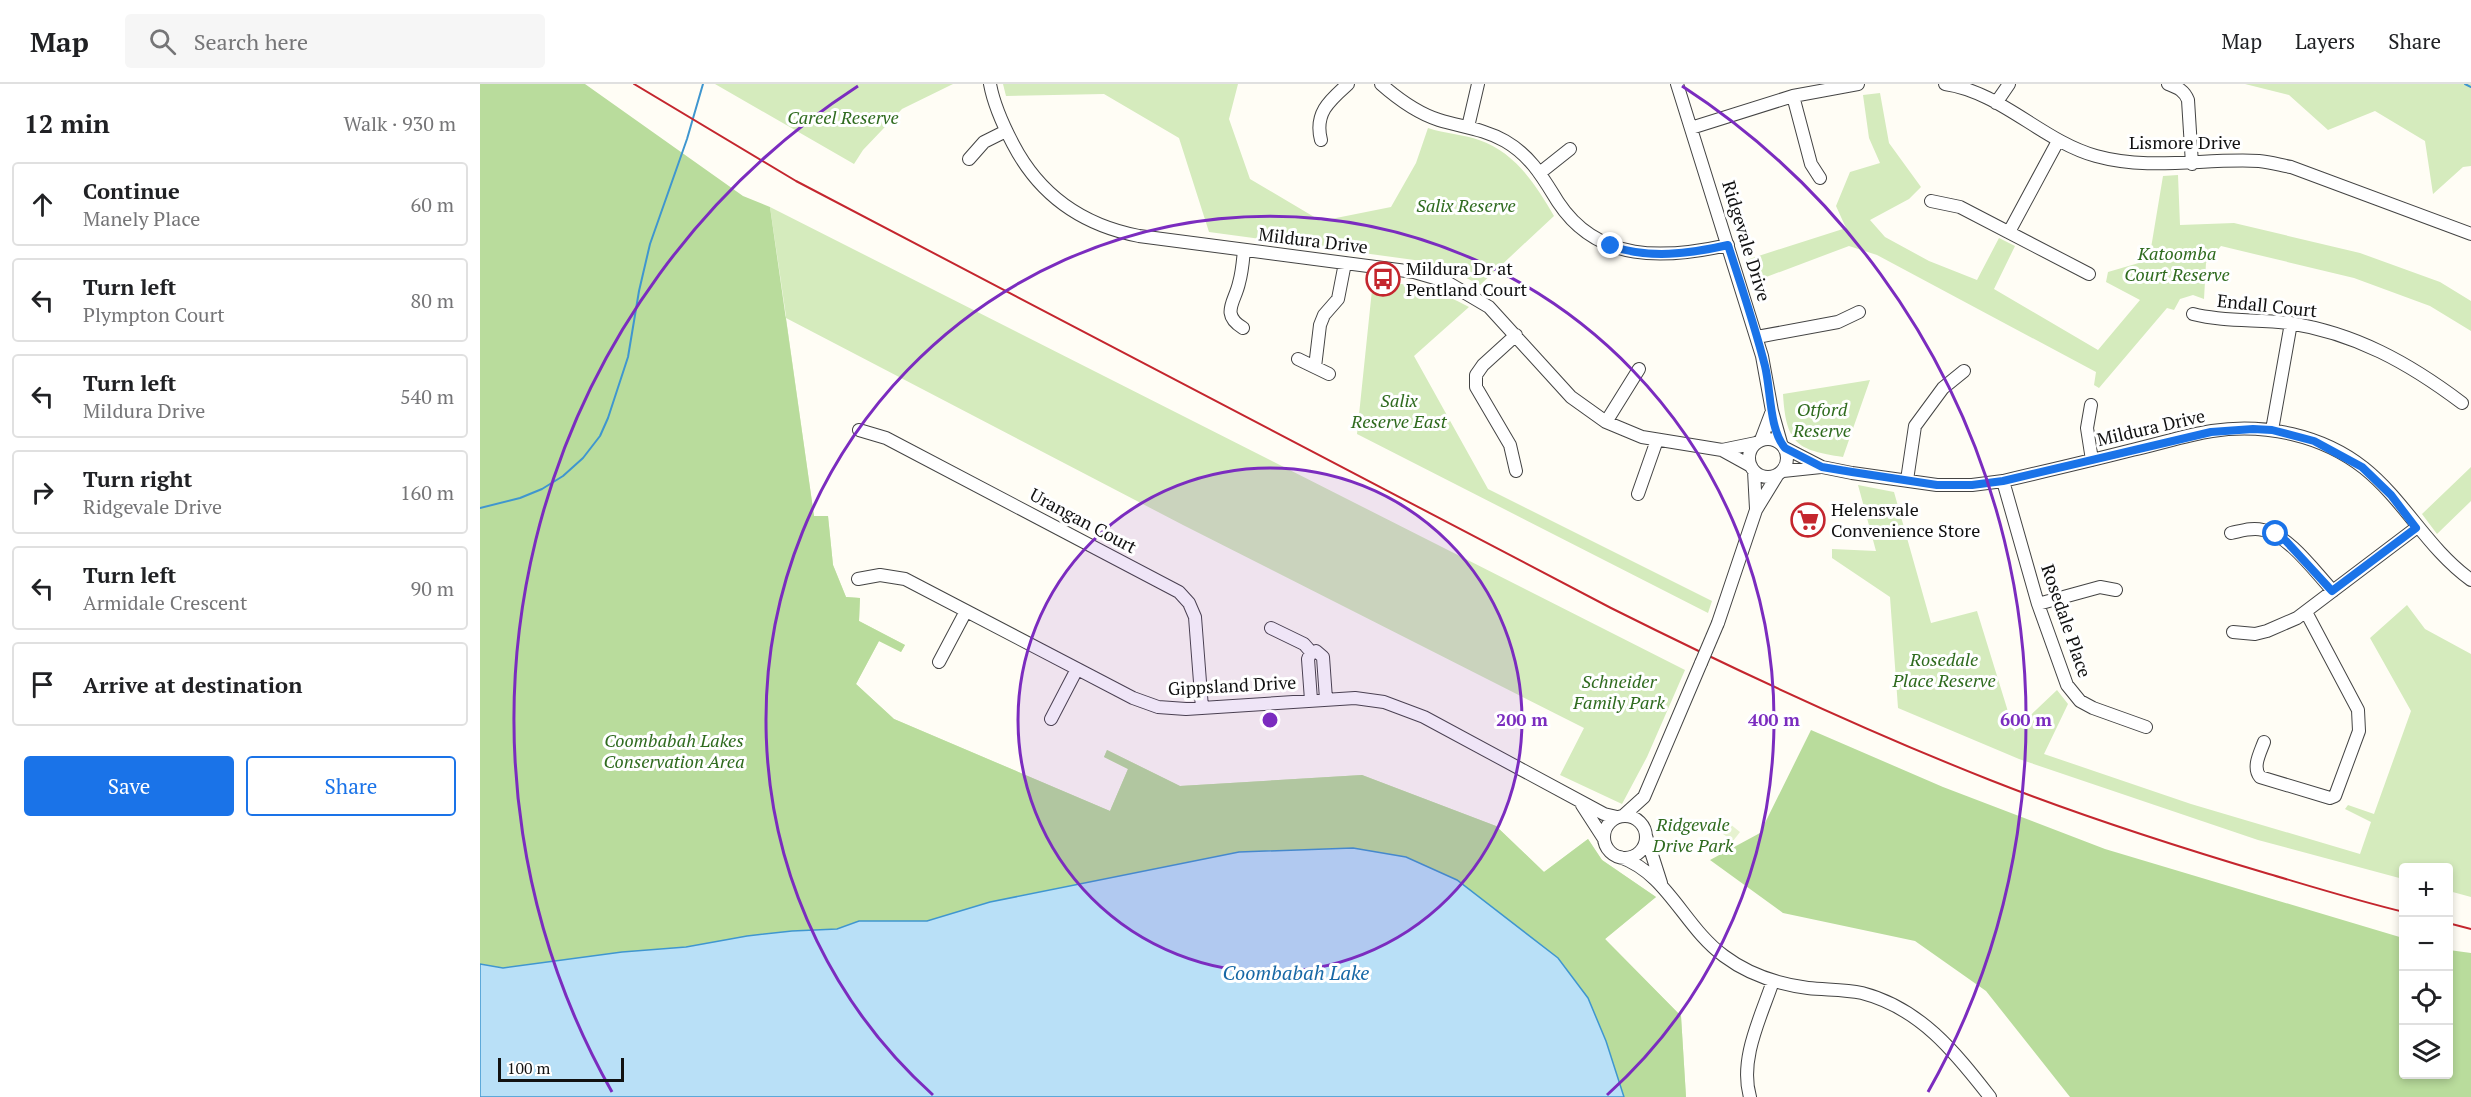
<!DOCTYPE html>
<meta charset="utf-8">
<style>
body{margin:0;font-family:"PT Serif",serif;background:#f6f6f6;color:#202124}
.controls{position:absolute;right:18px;bottom:18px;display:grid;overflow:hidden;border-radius:6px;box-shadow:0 3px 9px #0003}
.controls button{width:54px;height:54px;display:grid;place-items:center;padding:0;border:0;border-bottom:2px solid #e0e0e0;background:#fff;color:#202124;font:30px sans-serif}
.scale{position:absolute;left:18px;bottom:15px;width:126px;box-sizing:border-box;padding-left:6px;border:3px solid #111;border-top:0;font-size:16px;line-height:21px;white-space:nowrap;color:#111;-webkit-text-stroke:4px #fff;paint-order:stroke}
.stop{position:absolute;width:18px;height:18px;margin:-14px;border:4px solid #1a73e8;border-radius:50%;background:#fff}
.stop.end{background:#1a73e8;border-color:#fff;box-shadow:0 2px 6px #0008}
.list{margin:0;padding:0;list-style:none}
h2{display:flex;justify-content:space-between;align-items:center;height:78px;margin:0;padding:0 24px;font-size:26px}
h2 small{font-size:20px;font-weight:400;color:#757577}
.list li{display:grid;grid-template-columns:39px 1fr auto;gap:18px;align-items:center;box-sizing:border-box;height:84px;margin:0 12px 12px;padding:0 12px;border:2px solid #e0e0e0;border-radius:6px}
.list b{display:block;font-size:22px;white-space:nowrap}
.list p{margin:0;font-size:20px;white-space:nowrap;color:#757577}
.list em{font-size:20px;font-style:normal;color:#757577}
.actions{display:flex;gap:12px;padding:18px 24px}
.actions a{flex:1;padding:14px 0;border:2px solid #1a73e8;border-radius:6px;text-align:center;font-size:21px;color:#1a73e8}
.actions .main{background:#1a73e8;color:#fff}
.icon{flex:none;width:33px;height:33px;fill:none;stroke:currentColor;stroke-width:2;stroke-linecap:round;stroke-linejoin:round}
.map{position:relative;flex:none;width:1991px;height:1013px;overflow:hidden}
header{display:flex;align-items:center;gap:36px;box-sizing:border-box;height:84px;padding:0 30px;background:#fff;border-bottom:2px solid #e0e0e0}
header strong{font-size:28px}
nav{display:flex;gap:33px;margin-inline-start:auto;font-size:21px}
.search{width:420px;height:54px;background:#f6f6f6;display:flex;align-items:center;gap:15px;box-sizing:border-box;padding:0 21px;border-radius:6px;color:#757577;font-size:22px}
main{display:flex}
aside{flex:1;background:#fff}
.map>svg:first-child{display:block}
</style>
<header>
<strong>Map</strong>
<div class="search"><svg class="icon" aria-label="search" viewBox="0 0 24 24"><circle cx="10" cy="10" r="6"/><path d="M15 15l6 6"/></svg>Search here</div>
<nav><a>Map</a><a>Layers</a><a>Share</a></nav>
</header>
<main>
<aside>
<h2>12 min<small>Walk · 930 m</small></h2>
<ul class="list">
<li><svg class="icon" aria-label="ahead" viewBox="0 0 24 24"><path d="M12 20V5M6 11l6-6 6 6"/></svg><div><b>Continue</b><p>Manely Place</p></div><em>60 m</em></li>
<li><svg class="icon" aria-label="left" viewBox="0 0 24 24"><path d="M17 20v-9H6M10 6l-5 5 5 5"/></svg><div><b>Turn left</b><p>Plympton Court</p></div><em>80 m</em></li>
<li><svg class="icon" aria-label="left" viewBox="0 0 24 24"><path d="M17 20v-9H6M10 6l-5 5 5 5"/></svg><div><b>Turn left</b><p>Mildura Drive</p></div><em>540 m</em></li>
<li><svg class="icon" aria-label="right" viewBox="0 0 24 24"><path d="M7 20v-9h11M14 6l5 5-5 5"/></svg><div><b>Turn right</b><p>Ridgevale Drive</p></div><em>160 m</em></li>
<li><svg class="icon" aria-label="left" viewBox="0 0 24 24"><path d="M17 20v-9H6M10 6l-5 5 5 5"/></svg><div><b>Turn left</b><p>Armidale Crescent</p></div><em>90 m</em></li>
<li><svg class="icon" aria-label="arrive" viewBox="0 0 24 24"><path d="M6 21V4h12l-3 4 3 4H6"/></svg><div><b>Arrive at destination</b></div></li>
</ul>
<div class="actions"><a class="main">Save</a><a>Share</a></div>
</aside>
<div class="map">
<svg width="1991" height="1013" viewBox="0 0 1991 1013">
<rect width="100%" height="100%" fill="#fffdf5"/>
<path fill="#d5ebbd" d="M235 0H473L422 25 383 66 374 80Z
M523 0H758L749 35 770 95 841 137 911 123 936 79 948 44C965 50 983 50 999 56 1035 68 1056 101 1074 132L1000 201 969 185 949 178 729 148 699 54 624 10 526 12Z
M1765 0H1991V82L1983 83 1953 110 1945 57 1895 27 1848 46 1809 11Z
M1400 9 1409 59 1441 103 1429 115 1390 136 1405 153 1449 177 1497 196 1519 154 1535 162 1514 205 1618 266 1660 216 1626 198 1628 188 1669 176 1683 92 1698 91 1700 141 1754 139 1880 169 1960 198 1991 217V247L1950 222 1874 194 1741 162 1726 179 1724 215 1713 211 1700 215 1694 226 1687 224 1619 304 1614 301 1616 288 1397 171 1369 162 1273 198 1266 176 1366 144 1356 122 1370 88 1400 79 1389 54 1383 11Z
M290 123 1205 586 1167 673 1142 720 1080 691 1104 644 703 441 306 234 334 432H348L353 481 366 513 380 514 379 537 425 561 421 568 399 557 376 600 414 635 630 727 648 685 624 673 627 666 700 702 882 691 1016 742 1064 788 1108 755 1122 776 1176 813 1125 855 1201 932 1206 1013H1144L1142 1004 759 768 510 818 23 884 0 880 306 232Z
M893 196C928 200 958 206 989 223L934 272 1008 405 1232 517 1228 529 877 350Z
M1390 296 1363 373C1316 366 1306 359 1303 310Z
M1991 383V417L1957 450 1942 430Z
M1378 401 1414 408 1451 539 1497 527 1534 647 1577 606 1588 620 1564 670 1711 720 1880 770 1891 738 1865 725 1868 721 1894 730 1931 627 1890 554 1927 521 1945 545 1991 570V813L1969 807 1968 784H1924L1923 795 1778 756 1539 675 1418 624 1410 513 1352 474V465L1396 467Z"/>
<path fill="#b9dc9c" d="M0 0H105L263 112 290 123 334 432H348L353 481 366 513 380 514 379 537 425 561 421 568 399 557 376 600 414 635 630 727 648 685 624 673 627 666 700 702 882 691 1016 742 1064 788 1108 755 1122 776 1176 813 1125 855 1201 932 1206 1013H1144L1126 957 1108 914 1078 874 977 796 874 764 759 768 510 818 447 837H379L357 845 312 847 206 863 23 884 0 880Z
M1331 646 1463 703 1625 765 1923 854 1924 990H1968L1969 866 1991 869V1013H1590L1506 907 1435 857 1303 829 1230 776 1280 749Z"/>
<path fill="#e6f2cf" d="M1250 740 1260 748 1253 757 1243 750Z"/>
<path fill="#b9e0f7" stroke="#3f96cf" stroke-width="1.5" d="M873 764 926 773 977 796 1078 874 1108 914 1126 957 1144 1013H0V880L23 884 142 868 206 863 267 852 312 847 357 845 379 837H447L510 818 759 768Z"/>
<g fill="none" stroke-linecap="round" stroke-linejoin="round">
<path stroke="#3f96cf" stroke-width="2" d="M1985 0 1991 3
M0 424 40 414 62 405 83 392 103 374 120 352 128 334 148 273 159 207 170 160 207 55 223 0"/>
<defs>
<path id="minor" d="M510 0C514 22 523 41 533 60 560 112 602 141 659 152L934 188 965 197 1009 223 1091 313 1126 338 1162 353 1242 366 1271 382
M901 0C918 15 937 29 959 36 982 43 1004 45 1025 57 1051 72 1063 94 1078 118 1118 179 1185 175 1248 161
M1197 0 1282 272 1292 327 1301 359
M1465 0C1521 8 1562 57 1616 72 1670 87 1724 74 1779 77 1790 78 1800 81 1811 83L1991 150
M1688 0C1698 4 1704 6 1708 16L1712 80
M1313 12 1331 80 1340 94
M1516 19 1529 0
M988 43 998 0
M1211 44 1313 12 1378 0
M841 56C834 29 850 16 868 0
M489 75 504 58 526 47
M1061 88 1090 65
M1451 117 1480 123 1609 190
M1529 148 1578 57
M1713 230C1744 238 1776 235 1809 239 1875 249 1929 279 1982 319
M763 244C740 230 755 218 759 199 762 189 763 177 764 166
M1036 251 1003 281 996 291V303L1030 361 1036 387
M1277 253 1358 238 1379 228
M818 275 849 290
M835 283 840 241 844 231 858 215 865 179
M1611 321 1607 344 1612 376
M1126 338 1159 285
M379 346 406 354 699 508 709 519 715 533 722 624
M1792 346 1811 239
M1269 374a19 19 0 1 1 38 0a19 19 0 1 1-38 0Z
M1281 356 1292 327
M1305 364 1342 383 1372 389 1457 401H1492L1523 397C1566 387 1609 377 1652 366 1679 360 1706 351 1732 347 1785 339 1842 351 1884 384 1925 417 1947 464 1991 496
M1242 366 1276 359
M1274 387 1276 425
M1303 387 1341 383
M1427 396 1435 342 1463 304 1484 287
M1523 397 1558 520 1587 601 1600 617 1613 624 1666 643
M1158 410 1177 356
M1751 449C1761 447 1772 443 1783 446 1809 451 1835 488 1853 507
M378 495 400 491 425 495 653 614 678 623 706 625 875 614 904 618 944 633 1124 730 1137 733
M1558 520 1620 503 1636 506
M1238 539 1276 426 1298 390
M791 544 824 560 831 568
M1753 548 1775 550 1787 547 1817 534 1936 444
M459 578 486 527
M831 616 828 575 830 570 836 567 843 573 846 615
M571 635 597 585
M1784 658C1780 669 1772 683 1780 693L1850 714 1855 712 1879 647 1878 626 1826 528
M1102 721 1124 755
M1143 732 1164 713 1221 579
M1124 753a21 21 0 1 1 42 0a21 21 0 1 1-42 0Z
M1166 752 1181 799
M1140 773C1188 790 1204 843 1244 872 1268 890 1298 900 1328 904 1346 906 1364 905 1382 909 1440 924 1475 968 1510 1013
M1270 1013C1259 975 1281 933 1293 897"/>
</defs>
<use href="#minor" stroke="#444" stroke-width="14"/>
<use href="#minor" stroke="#fff" stroke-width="12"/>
<path stroke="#c4262e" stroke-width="2" d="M154 0 316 97 1131 524C1255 586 1381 645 1510 696 1601 732 1695 762 1789 790 1833 803 1878 817 1924 828
M1968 839 1991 845"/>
<defs>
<path id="minor-bridge" d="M1221 579 1238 539"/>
</defs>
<use href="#minor-bridge" stroke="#444" stroke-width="14" stroke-linecap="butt"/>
<use href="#minor-bridge" stroke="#fff" stroke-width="12"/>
</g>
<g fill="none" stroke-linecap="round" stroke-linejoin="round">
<path stroke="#1a73e8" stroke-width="8" d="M1131 162C1169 175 1209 170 1248 161 1261 201 1275 242 1285 282 1291 306 1289 345 1305 364L1342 383 1372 388 1457 401H1492L1523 397 1731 348 1773 345 1792 346 1834 357 1882 383 1911 411 1936 444 1852 507 1806 457 1796 450"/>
</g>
<circle cx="790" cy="636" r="252" fill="#7b2cbf" fill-opacity=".12"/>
<g fill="none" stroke="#7b2cbf" stroke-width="3">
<circle cx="790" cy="636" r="252"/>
<path d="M453 1011A504 504 0 1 1 1127 1011"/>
<path d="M132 1008A756 756 0 0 1 378 2M1202 2A756 756 0 0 1 1448 1008"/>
</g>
<defs>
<symbol id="bus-ring" viewBox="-11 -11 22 22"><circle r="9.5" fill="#fff" stroke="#c4262e" stroke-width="1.5"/><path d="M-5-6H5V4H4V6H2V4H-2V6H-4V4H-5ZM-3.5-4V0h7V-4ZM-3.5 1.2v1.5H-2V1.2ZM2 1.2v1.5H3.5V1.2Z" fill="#c4262e"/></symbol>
<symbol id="supermarket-ring" viewBox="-11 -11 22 22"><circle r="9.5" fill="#fff" stroke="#c4262e" stroke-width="1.5"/><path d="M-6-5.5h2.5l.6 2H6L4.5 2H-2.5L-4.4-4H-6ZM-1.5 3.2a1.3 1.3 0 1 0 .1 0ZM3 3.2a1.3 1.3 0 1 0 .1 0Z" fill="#c4262e"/></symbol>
</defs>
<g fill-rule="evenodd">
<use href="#bus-ring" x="884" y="176" width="38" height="38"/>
<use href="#supermarket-ring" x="1309" y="417" width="38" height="38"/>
</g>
<g text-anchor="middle" stroke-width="6" stroke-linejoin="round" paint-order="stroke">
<g font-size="18" font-style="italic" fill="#2f6b1f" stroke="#fff">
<text x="363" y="40">Careel Reserve</text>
<text x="986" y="128">Salix Reserve</text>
<text x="1697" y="176">Katoomba<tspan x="1697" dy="21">Court Reserve</tspan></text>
<text x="919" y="323">Salix<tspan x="919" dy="21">Reserve East</tspan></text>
<text x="1342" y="332">Otford<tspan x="1342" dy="21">Reserve</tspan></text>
<text x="1464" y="582">Rosedale<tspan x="1464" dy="21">Place Reserve</tspan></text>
<text x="1139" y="604">Schneider<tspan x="1139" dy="21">Family Park</tspan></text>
<text x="194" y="663">Coombabah Lakes<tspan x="194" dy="21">Conservation Area</tspan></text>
<text x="1213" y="747">Ridgevale<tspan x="1213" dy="21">Drive Park</tspan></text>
</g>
<g font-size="18" fill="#111" stroke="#fff">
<text x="1705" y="65">Lismore Drive</text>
<text transform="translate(833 157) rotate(7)" y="6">Mildura Drive</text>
<text transform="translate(1266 157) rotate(73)" y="6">Ridgevale Drive</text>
<text transform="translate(1787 222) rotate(6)" y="6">Endall Court</text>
<text transform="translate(1671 344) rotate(-13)" y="6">Mildura Drive</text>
<text transform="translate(603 437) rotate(28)" y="6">Urangan Court</text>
<text transform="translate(1586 537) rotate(71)" y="6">Rosedale Place</text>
<text transform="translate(752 602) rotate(-3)" y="6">Gippsland Drive</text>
</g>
<g font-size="18" fill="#111" stroke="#fff" text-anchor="start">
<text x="926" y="191">Mildura Dr at<tspan x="926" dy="21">Pentland Court</tspan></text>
<text x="1351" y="432">Helensvale<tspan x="1351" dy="21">Convenience Store</tspan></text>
</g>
<g font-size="20" font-style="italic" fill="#1768a6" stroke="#fff">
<text x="816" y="896">Coombabah Lake</text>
</g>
</g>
<circle cx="790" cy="636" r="9" fill="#7b2cbf" stroke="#fff" stroke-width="3"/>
<g font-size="18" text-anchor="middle" font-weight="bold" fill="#7b2cbf" stroke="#fff" stroke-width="6" stroke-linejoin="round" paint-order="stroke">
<text x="1042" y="642">200 m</text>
<text x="1294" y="642">400 m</text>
<text x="1546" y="642">600 m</text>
</g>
</svg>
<div class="controls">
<button>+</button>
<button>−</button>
<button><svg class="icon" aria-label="locate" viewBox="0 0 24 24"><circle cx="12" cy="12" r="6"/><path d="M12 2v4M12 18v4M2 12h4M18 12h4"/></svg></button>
<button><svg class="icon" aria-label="layers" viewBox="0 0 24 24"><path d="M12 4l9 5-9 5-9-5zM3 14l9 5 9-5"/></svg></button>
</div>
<div class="scale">100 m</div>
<div class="stop" style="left:1796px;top:450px"></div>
<div class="stop end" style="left:1131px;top:162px"></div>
</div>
</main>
